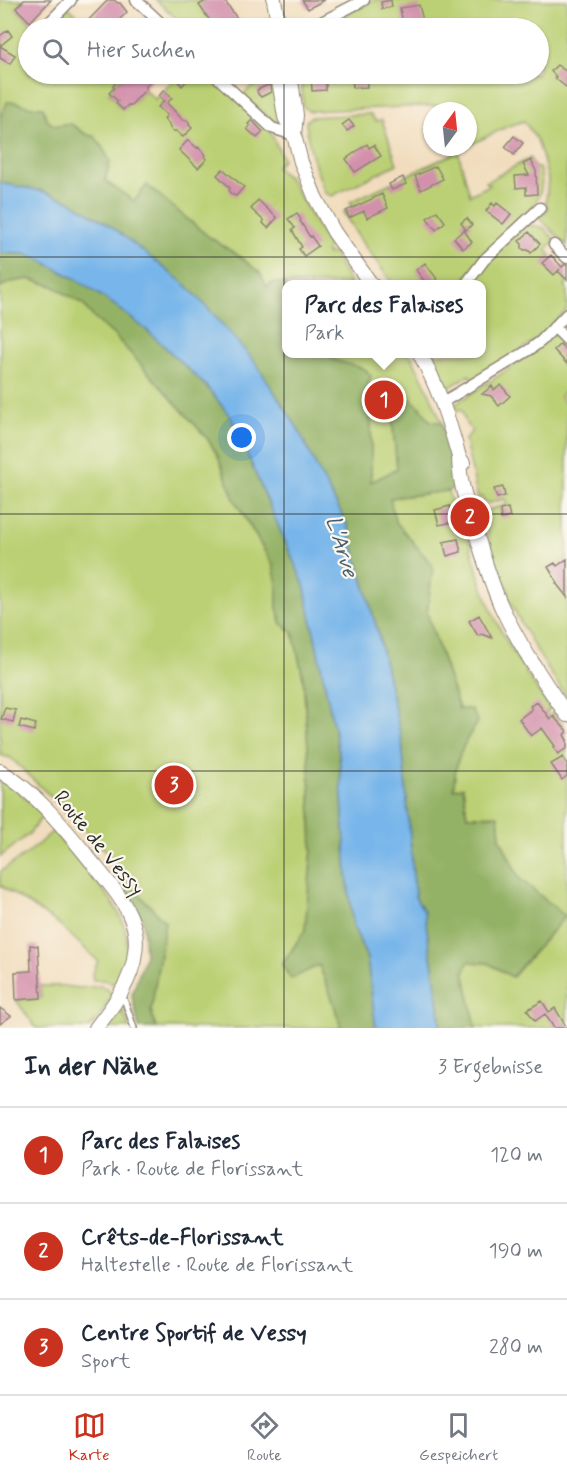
<!DOCTYPE html>
<html lang="de">
<meta charset="utf-8">
<style>
body{margin:0;font-family:Mynerve,sans-serif;background:#f6f6f7;color:#1f2937}
.compass{position:absolute;left:423px;top:102px;width:54px;height:54px;border-radius:50%;background:#fff;box-shadow:0 2px 4px #0004;rotate:15deg}
.you{position:absolute;left:242px;top:438px;width:21px;height:21px;margin:-15px;border:4px solid #fff;border-radius:50%;background:#1a73e8;box-shadow:0 0 0 9px #1a73e833}
.badge{display:grid;place-items:center;width:39px;height:39px;border-radius:50%;background:#c8321e;color:#fff;font-size:20px;font-weight:700}
.pin{position:absolute;translate:-50% -50%;border:3px solid #fff;box-shadow:0 2px 6px #0006}
.popup{position:absolute;left:282px;top:280px;width:204px;height:78px;box-sizing:border-box;display:grid;place-content:center;border-radius:12px;background:#fff;filter:drop-shadow(0 2px 4px #0005);font-size:20px;white-space:nowrap;color:#747a83}
.popup b{font-size:22px;color:#1f2937}
.popup::after{content:'';position:absolute;left:50%;top:100%;margin-left:-12px;border:12px solid transparent;border-top-color:#fff}
.list{margin:0;padding:0;list-style:none}
h2{display:flex;justify-content:space-between;align-items:center;height:78px;margin:0;padding:0 24px;font-size:26px}
h2 small{font-size:20px;font-weight:400;color:#747a83}
.list li{display:grid;grid-template-columns:39px 1fr auto;gap:18px;align-items:center;box-sizing:border-box;height:96px;padding:0 24px;border-top:2px solid #e0e1e3}
.list b{display:block;font-size:22px;white-space:nowrap}
.list p{margin:0;font-size:20px;white-space:nowrap;color:#747a83}
.list em{font-size:20px;font-style:normal;color:#747a83}
.icon{flex:none;width:33px;height:33px;fill:none;stroke:currentColor;stroke-width:2;stroke-linecap:round;stroke-linejoin:round}
.map{position:relative;flex:none;width:567px;height:1028px;overflow:hidden}
.search{position:absolute;background:#fff;box-shadow:0 2px 4px #0004;left:18px;right:18px;top:18px;height:66px;display:flex;align-items:center;gap:15px;box-sizing:border-box;padding:0 21px;border-radius:33px;color:#747a83;font-size:22px}
.sheet{height:366px;background:#fff}
nav{display:flex;justify-content:space-around;align-items:center;box-sizing:border-box;height:84px;border-top:2px solid #e0e1e3;background:#fff;font-size:16px;color:#747a83}
nav a{display:grid;justify-items:center;gap:3px}
nav .on{color:#c8321e}
.map>svg:first-child{display:block}
</style>
<div class="map">
<svg width="567" height="1028" viewBox="0 0 567 1028">
<rect width="100%" height="100%" fill="#fbf7ec"/>
<filter id="ink" filterUnits="userSpaceOnUse"><feTurbulence type="fractalNoise" baseFrequency=".0167" numOctaves="2"/><feDisplacementMap in="SourceGraphic" scale="12" xChannelSelector="R" yChannelSelector="G"/><feConvolveMatrix kernelMatrix="1 2 1 2 8 2 1 2 1" color-interpolation-filters="sRGB"/></filter>
<filter id="wash" filterUnits="userSpaceOnUse"><feTurbulence type="fractalNoise" baseFrequency=".008" numOctaves="4" result="noise"/><feDisplacementMap in="SourceGraphic" scale="24" xChannelSelector="R" yChannelSelector="G"/><feGaussianBlur stdDeviation="1.35" result="paint"/><feColorMatrix in="noise" values="0 0 0 0 0 0 0 0 0 0 0 0 0 0 0 0 0 1.4 0 .05"/><feComposite in="paint" operator="in"/></filter>
<g filter="url(#wash)">
<rect width="100%" height="100%" fill="#f1ddbd"/>
<path fill="#bbd074" stroke="#737e50" stroke-width="1.5" d="M0 0H24L16 8 30 22 32 28H28V74H127L118 82H116L113 86 114 88 109 93 118 101 116 103 123 110 128 105H130L145 90 155 99 180 74H210L270 131 283 159 276 167 286 176H288L328 245 327 254 333 253 350 284H286V286L284 283C277 283 273 282 267 287L260 273 239 256 209 237 147 185 134 201 105 181 110 161C107 156 97 138 95 137 91 135 89 136 86 134 79 131 76 125 69 124 65 123 60 126 55 125 46 123 45 114 43 107H31L15 102 2 115H0Z
M156 0H204L205 1 200 5 215 28H187Z
M373 0H567V246L537 215 544 214 548 209 546 202 548 179 543 159 537 140 524 121 508 126 468 146V111H452L451 105 309 111 303 106 301 74H538V28H320Z
M68 7 86 23 81 28H47Z
M268 79 273 80 280 117 279 121 276 122 273 121 257 106 254 107 243 95 250 88Z
M370 114 376 121 382 120 397 164 332 196 325 193C316 169 308 147 306 122L310 117Z
M457 147H467L458 152 470 195 490 185 486 182 530 158 535 168H539C544 180 542 195 533 205V208L488 253 486 250 462 284H393L361 241 343 212 353 208 350 202 457 152Z
M526 224 544 228 555 240 546 250 551 255 543 263 554 275 560 270 565 275 564 277 567 280V284L565 286 567 288V310L533 342 474 381 469 375 449 388 432 354H482V284H471L487 262Z
M29 279 53 286 83 304 94 318 115 336 207 438 218 456 234 499 273 565 277 583V608L282 624 293 632 303 677 309 761 312 849 305 930 282 965H319L332 998 341 1028H156L151 1011 165 922 131 886 106 851 11 758 0 755V287L11 282Z
M554 333 567 346V389L560 396 567 406V698C544 664 523 631 507 594L509 592C500 571 483 535 486 513L491 509 507 505 505 499 489 503 484 502 482 497 478 498 465 440 472 431 466 424 462 410 460 409 455 412 453 406 529 355Z
M327 354H410L429 392 442 423 430 421 420 407 392 416 397 469 371 483V422L366 389 367 370 331 359Z
M448 491 453 508 461 506C469 541 477 576 491 609 506 645 529 677 550 709L546 713 548 717 553 713 567 731 564 735 567 740V1028H476L464 972 468 962 488 963 513 977 565 916 519 878 500 838 498 816H467L463 787 454 789C454 761 462 744 478 722L459 709 427 613 433 566 395 521 389 498Z
M0 778 12 785 43 815 30 833 0 857Z
M53 831C65 845 78 859 90 874 120 909 139 935 120 983L116 985 104 980H93L92 975 98 961 59 924 0 885V872L28 853Z
M40 986H64L78 988 102 986 113 994 98 1019 89 1028H36L16 1000 41 998Z
M123 1010 129 1028H109Z"/>
<path fill="#94b266" stroke="#606e48" stroke-width="1.5" d="M7 102H15L31 107H43C45 114 46 123 55 125 60 126 65 123 69 124 76 125 79 131 86 134 89 136 91 135 95 137 97 138 107 156 110 161L105 181 134 201 147 185 209 237 239 256 260 273 267 287 272 283H284L286 286V354H327C337 367 361 361 371 376L366 389 371 422V482L397 469 392 416 404 393 420 407 430 421 442 423 457 486 448 491 390 498 395 521 433 566 427 613 459 709H471L478 722C463 743 454 762 454 789L463 787 467 816 498 815 500 838 519 878 565 916 512 977 488 963 468 962 464 972 476 1028H440L439 1007 424 911 415 897 402 742 378 633 347 524 320 474 297 427 279 399 72 202 42 191 0 183V115H2Z
M0 253 24 254 39 259 77 280 113 304 149 332 206 386 231 417 304 585 339 752 347 873 353 925 367 958 376 1028H341L332 998 319 965 291 979 282 965 305 930 312 849 309 761 303 677 293 632 282 624 277 608V583L273 565 234 499 218 456 207 438 115 336 94 318 83 304 53 286 29 279 11 282 0 287Z
M131 886 165 922 151 1011 156 1028H139L132 995 145 956 143 920 124 887Z"/>
<path fill="#77b5ea" stroke="#51708a" stroke-width="1.5" d="M0 183 42 191 72 202 111 226 187 286 215 316 255 362 297 427 320 474 347 524 378 633 402 742 415 897 424 911 439 1007 440 1028H376L367 958 353 925 347 873 339 752 304 585 231 417 206 386 149 332 113 304 77 280 39 259 24 254 0 253Z"/>
<g id="blocks">
<path fill="#d390ac" d="M24 0H51L30 22 16 8Z
M108 0H114L118 3H120L127 12 111 28H81Z
M207 0H224L244 28H215L199 5Z
M302 0H324L308 9Z
M391 0 392 7 382 9 381 2Z
M419 5 425 28H417V27L405 28 404 24H403L400 8Z
M8 30 12 36 0 46V36Z
M0 46 15 55 10 64 0 58Z
M557 65 567 72V88L555 78 556 77 551 71Z
M127 74H158L146 86V89L130 106 128 105 123 110 116 103 118 101 109 93 114 88 113 86 116 82H118Z
M180 74H192L182 86 175 78Z
M311 74H326V90L312 91Z
M352 76H366L367 87 353 88Z
M270 84 271 92 261 97 258 94 257 90Z
M164 90 172 98 167 103 183 120H186L189 122V125L192 128 183 137 176 131H173L170 128 169 124 164 119 167 115 158 107 164 101 159 96Z
M252 120 263 132 257 138 247 129 250 126 248 124Z
M349 120 354 126 347 131 342 125Z
M514 136 523 143 514 155 505 147Z
M188 140 197 148 198 147 206 155 204 156 207 159 198 168 179 150Z
M367 144 369 148 374 145 381 156 355 172 346 159Z
M531 160 536 171 537 194 526 195V187L516 188 515 176 529 175 523 164Z
M436 166 443 179 421 190 415 176Z
M223 169 244 187 236 196 231 194 229 190 230 188 217 175Z
M403 177 406 184 392 190 389 184Z
M382 194 388 208 367 218 364 211 349 218 346 211Z
M258 200 277 218 268 228 263 223 264 221 251 209Z
M492 203 495 206 497 203 511 214 503 224 486 211Z
M437 211 445 222 436 230 427 218Z
M297 213 301 220 300 221 310 237 311 236 318 246 304 256 299 249 302 247 292 230 295 228 288 219Z
M467 218 472 225 466 230 461 223Z
M464 230 472 242 463 249 454 238Z
M529 232 540 244 531 253 528 250H524L522 248V244L519 241Z
M551 255 562 267 564 265H567V280L558 271 560 269 554 275 542 263Z
M425 263 437 279 429 285H427L416 270Z
M560 344 567 351V364L554 350Z
M501 385 510 396 499 406 491 396 482 394 492 386 494 390Z
M503 487 505 496 497 498 494 489Z
M450 506 454 522 439 525 435 510Z
M508 508 510 517 501 519 500 510Z
M458 539 461 552 447 556 443 542Z
M567 559V597L556 583 557 582 548 567 555 563 557 566Z
M479 615 492 638 482 634 478 636 469 621Z
M537 702 550 719 553 716 567 731 564 735 567 740V748L558 754 553 747 555 746 542 728 531 736 519 719 532 709 530 706Z
M5 708 16 710 13 722 1 719Z
M21 720 36 724 34 731 19 727Z
M563 757 567 764V776L562 780 551 764Z
M30 945 38 946 41 998 16 1000 15 972 31 971Z
M542 1001 549 1012 555 1008 567 1028H554L545 1014 535 1021 527 1010Z
M0 1008 11 1016 0 1024Z"/>
</g>
</g>
<g filter="url(#ink)">
<use href="#blocks" fill-opacity="0" stroke="#8e8474" stroke-width="1.5"/>
<g fill="none" stroke-linecap="round" stroke-linejoin="round">
<defs>
<path id="lane" d="M123 996 134 1028"/>
<path id="street" d="M136 0 166 28
M44 28 71 0
M310 28 364 0
M214 74 272 128 294 135
M554 245 567 258
M466 284 484 260 540 208
M554 327 567 340
M443 402 529 350 541 341 567 314"/>
<path id="secondary" d="M274 0 279 28
M278 74 285 117 294 135 301 162 315 197 334 232 371 284
M290 74 296 115 294 135
M420 354C438 386 449 421 459 457L463 463
M459 457C459 483 468 508 476 533 484 559 491 584 502 608 520 646 543 681 567 715
M0 771C39 794 68 833 96 867 109 883 122 898 130 916 135 927 137 940 135 952 133 980 113 1006 96 1028"/>
</defs>
<use href="#lane" stroke="#8e8474" stroke-width="8"/>
<use href="#street" stroke="#8e8474" stroke-width="13"/>
<use href="#secondary" stroke="#8e8474" stroke-width="16"/>
<use href="#lane" stroke="#fff" stroke-width="5"/>
<use href="#street" stroke="#fff" stroke-width="10"/>
<use href="#secondary" stroke="#fff" stroke-width="14"/>
</g>
</g>
<path fill="none" stroke="#2b2b2b" stroke-width="1.5" stroke-opacity="0.55" d="M284 0V28M284 74V1028M0 257H567M0 514H567M0 771H567"/>
<g text-anchor="middle" stroke-width="4.5" stroke-linejoin="round" paint-order="stroke">
<g font-size="21" fill="#2b2b2b" stroke="#fbf7ec">
<text transform="translate(99 843) rotate(51)" y="7">Route de Vessy</text>
</g>
<g font-size="22" font-style="italic" fill="#465b6e" stroke="#fbf7ec">
<text transform="translate(343 546) rotate(73)" y="8">L'Arve</text>
</g>
</g>
</svg>
<svg class="compass" viewBox="-18 -18 36 36"><path d="M0-13l5 13h-10z" fill="#e53935"/><path d="M0 13l5-13h-10z" fill="#747a83"/></svg>
<div class="you"></div>
<div class="pin badge" style="left:384px;top:400px">1</div>
<div class="popup"><b>Parc des Falaises</b>Park</div>
<div class="pin badge" style="left:470px;top:517px">2</div>
<div class="pin badge" style="left:174px;top:785px">3</div>
<div class="search"><svg class="icon" aria-label="search" viewBox="0 0 24 24"><circle cx="10" cy="10" r="6"/><path d="M15 15l6 6"/></svg>Hier suchen</div>
</div>
<section class="sheet">
<h2>In der Nähe<small>3 Ergebnisse</small></h2>
<ul class="list">
<li><span class="badge">1</span><div><b>Parc des Falaises</b><p>Park · Route de Florissant</p></div><em>120 m</em></li>
<li><span class="badge">2</span><div><b>Crêts-de-Florissant</b><p>Haltestelle · Route de Florissant</p></div><em>190 m</em></li>
<li><span class="badge">3</span><div><b>Centre Sportif de Vessy</b><p>Sport</p></div><em>280 m</em></li>
</ul>
</section>
<nav>
<a class="on"><svg class="icon" aria-label="map" viewBox="0 0 24 24"><path d="M3 6l6-2 6 2 6-2v14l-6 2-6-2-6 2zM9 4v14M15 6v14"/></svg>Karte</a>
<a><svg class="icon" aria-label="directions" viewBox="0 0 24 24"><path d="M12 3l9 9-9 9-9-9zM9 14v-3h6M13 9l2 2-2 2"/></svg>Route</a>
<a><svg class="icon" aria-label="saved" viewBox="0 0 24 24"><path d="M7 4h10v16l-5-4-5 4z"/></svg>Gespeichert</a>
</nav>
